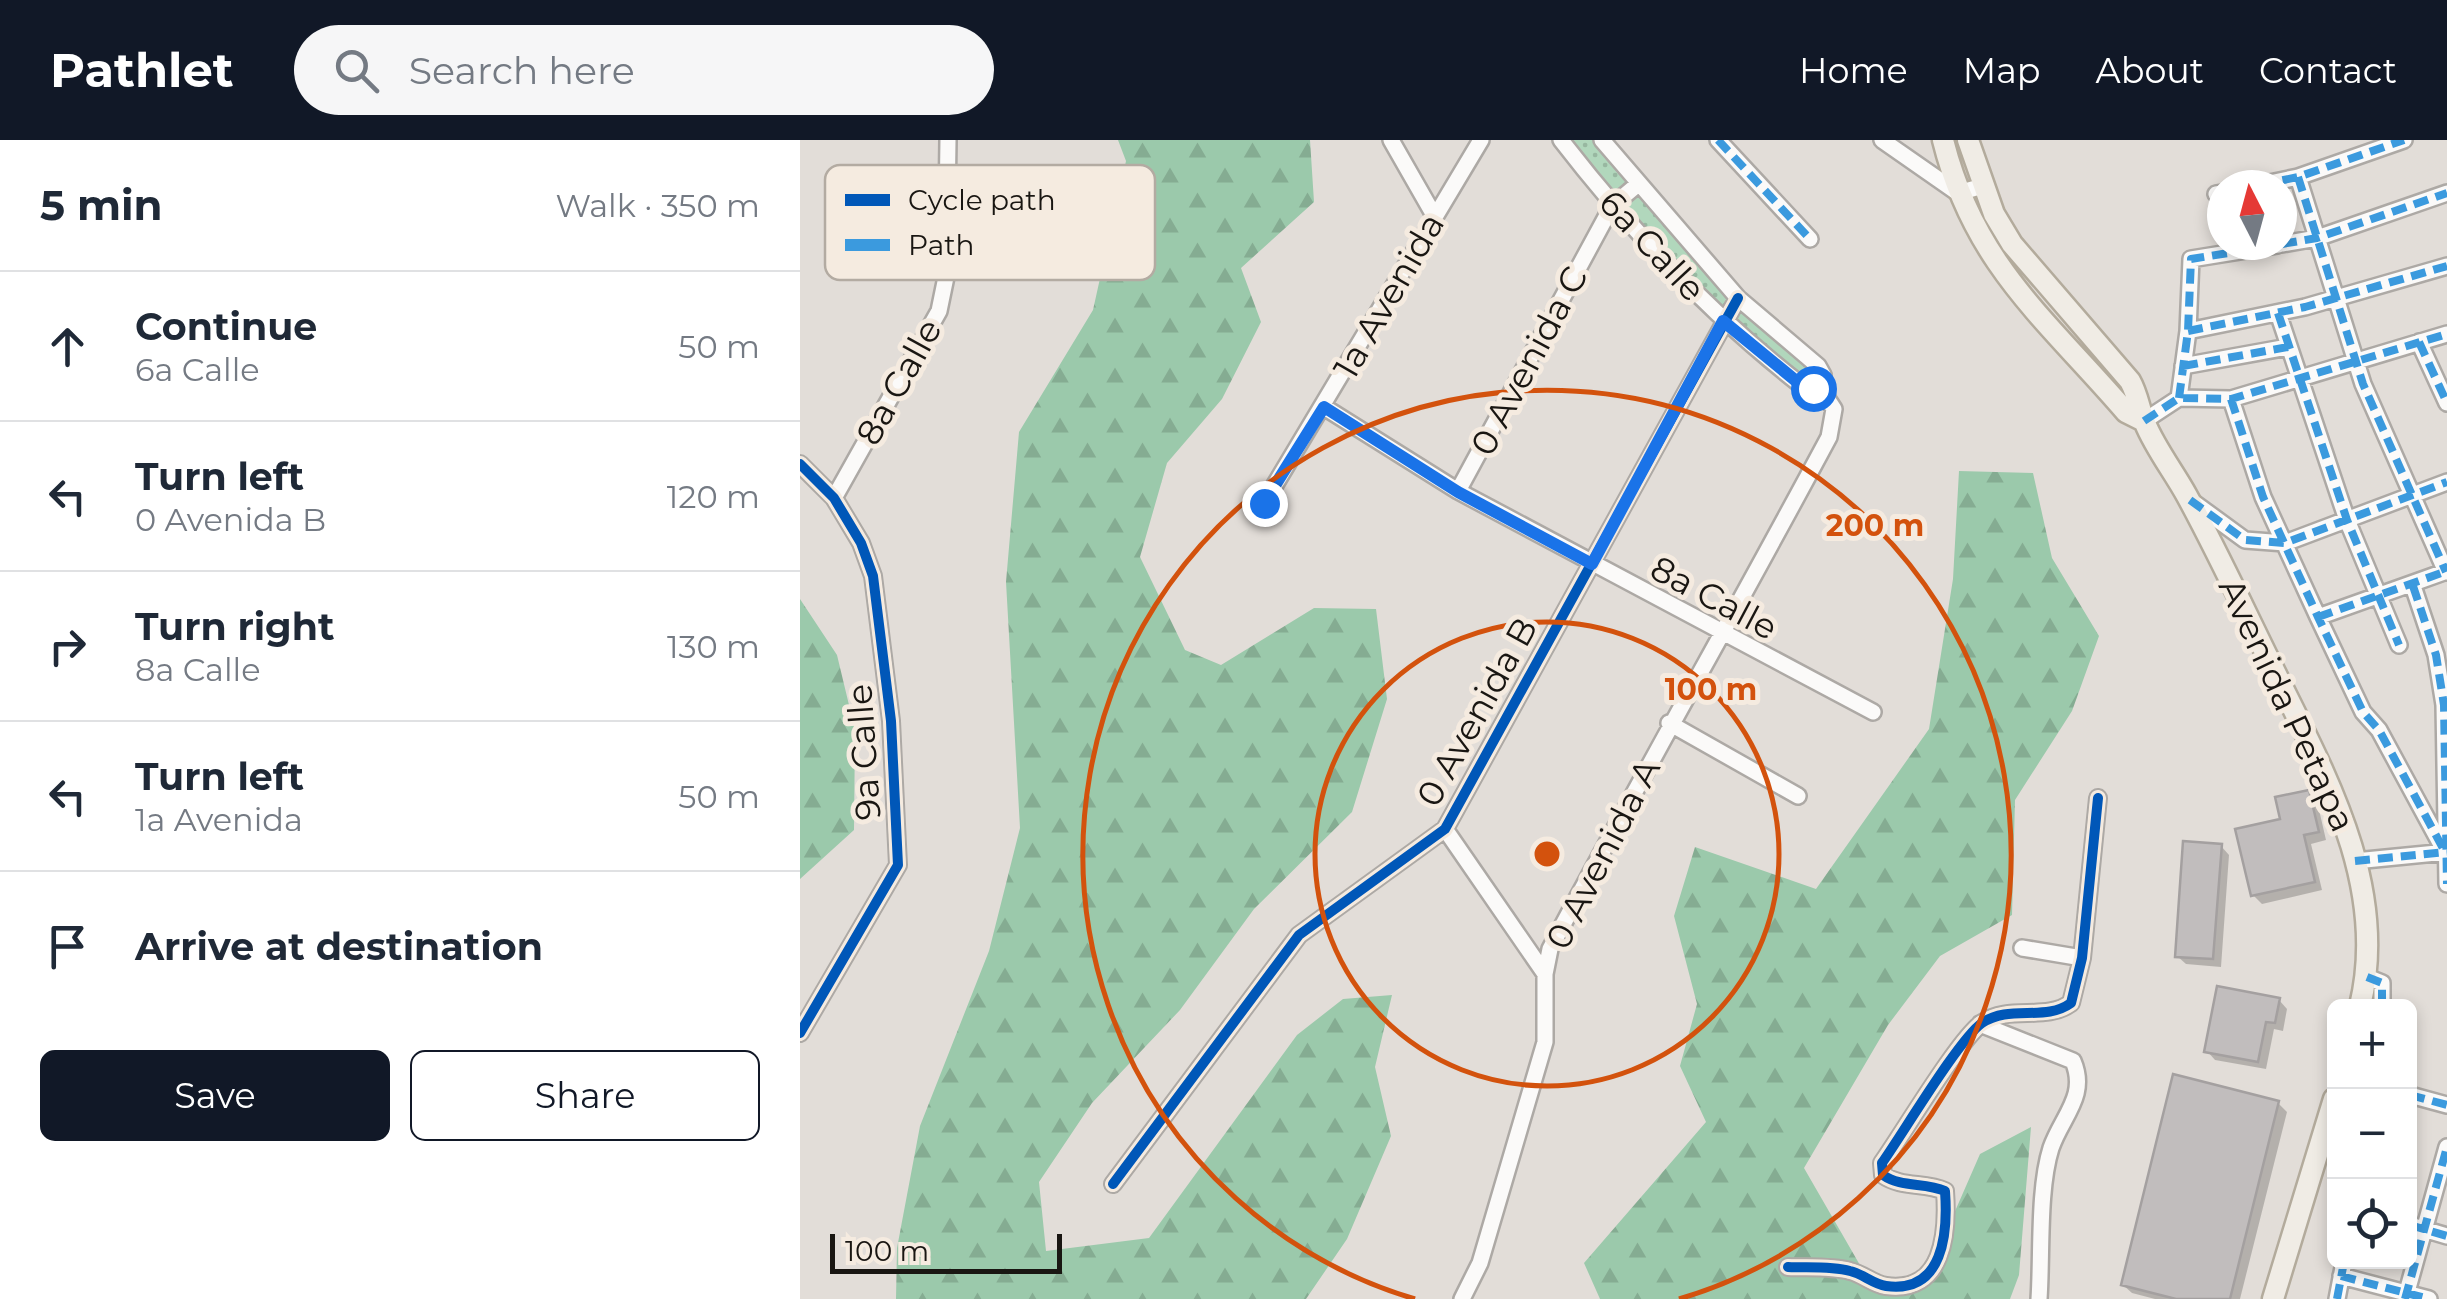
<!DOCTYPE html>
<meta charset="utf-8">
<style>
body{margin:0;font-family:Montserrat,sans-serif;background:#f6f6f7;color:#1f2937}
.controls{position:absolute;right:30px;bottom:30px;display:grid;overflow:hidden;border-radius:15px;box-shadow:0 5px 15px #0003}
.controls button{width:90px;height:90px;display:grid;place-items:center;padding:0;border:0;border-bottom:2px solid #e0e1e3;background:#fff;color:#1f2937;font:50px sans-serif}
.compass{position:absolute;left:1407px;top:30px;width:90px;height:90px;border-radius:50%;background:#fff;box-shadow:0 5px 15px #0003;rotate:354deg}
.scale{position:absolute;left:30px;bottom:25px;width:232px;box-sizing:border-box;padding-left:10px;border:5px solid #191612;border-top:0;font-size:28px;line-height:35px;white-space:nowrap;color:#191612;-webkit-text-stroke:8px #f5ebe0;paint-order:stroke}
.stop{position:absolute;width:30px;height:30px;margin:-22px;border:8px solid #1a73e8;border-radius:50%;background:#fff}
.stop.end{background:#1a73e8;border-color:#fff;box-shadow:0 2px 10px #0008}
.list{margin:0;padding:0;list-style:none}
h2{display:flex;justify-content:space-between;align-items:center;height:130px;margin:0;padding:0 40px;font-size:42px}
h2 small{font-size:32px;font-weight:400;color:#747a83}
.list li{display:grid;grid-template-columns:65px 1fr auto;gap:30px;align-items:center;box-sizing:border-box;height:150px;padding:0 40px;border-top:2px solid #e0e1e3}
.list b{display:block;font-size:38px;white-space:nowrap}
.list p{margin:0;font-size:32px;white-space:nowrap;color:#747a83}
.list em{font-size:32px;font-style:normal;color:#747a83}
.actions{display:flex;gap:20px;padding:30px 40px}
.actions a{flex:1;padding:22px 0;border:2px solid #111827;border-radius:15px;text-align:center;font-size:35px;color:#111827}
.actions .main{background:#111827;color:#fff}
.icon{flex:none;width:55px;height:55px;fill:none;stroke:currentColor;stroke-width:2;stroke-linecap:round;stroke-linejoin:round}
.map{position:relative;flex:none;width:1647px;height:1159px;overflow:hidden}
header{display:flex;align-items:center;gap:60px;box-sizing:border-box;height:140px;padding:0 50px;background:#111827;color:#fff}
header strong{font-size:48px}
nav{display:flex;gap:55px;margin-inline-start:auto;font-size:35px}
.search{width:700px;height:90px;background:#f6f6f7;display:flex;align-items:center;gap:25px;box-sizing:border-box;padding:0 35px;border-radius:55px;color:#747a83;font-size:38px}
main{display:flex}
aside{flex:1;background:#fff}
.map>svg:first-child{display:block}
</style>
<header>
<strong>Pathlet</strong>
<div class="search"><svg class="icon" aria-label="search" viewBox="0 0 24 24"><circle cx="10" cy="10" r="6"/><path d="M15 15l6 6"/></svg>Search here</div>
<nav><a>Home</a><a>Map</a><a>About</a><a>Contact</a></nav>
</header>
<main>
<aside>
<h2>5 min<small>Walk · 350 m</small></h2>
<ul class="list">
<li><svg class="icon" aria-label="ahead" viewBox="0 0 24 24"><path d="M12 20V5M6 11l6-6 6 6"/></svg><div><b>Continue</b><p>6a Calle</p></div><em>50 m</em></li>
<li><svg class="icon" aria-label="left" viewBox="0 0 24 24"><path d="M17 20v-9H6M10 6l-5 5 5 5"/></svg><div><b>Turn left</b><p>0 Avenida B</p></div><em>120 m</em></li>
<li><svg class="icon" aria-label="right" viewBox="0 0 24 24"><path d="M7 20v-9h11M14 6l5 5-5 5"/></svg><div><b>Turn right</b><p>8a Calle</p></div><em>130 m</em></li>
<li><svg class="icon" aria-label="left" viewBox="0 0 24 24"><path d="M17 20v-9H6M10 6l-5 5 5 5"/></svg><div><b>Turn left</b><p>1a Avenida</p></div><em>50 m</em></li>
<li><svg class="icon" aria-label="arrive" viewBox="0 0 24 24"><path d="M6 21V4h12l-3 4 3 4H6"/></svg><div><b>Arrive at destination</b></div></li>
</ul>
<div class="actions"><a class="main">Save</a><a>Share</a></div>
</aside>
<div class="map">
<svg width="1647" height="1159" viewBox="0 0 1647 1159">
<defs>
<pattern id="forest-firs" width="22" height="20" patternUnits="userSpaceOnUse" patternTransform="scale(2.5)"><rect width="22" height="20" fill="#9bc9ab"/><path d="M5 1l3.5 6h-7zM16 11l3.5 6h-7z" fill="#85ac92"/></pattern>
<pattern id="park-dots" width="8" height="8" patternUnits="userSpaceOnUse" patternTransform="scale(2.5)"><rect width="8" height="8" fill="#b1d7bc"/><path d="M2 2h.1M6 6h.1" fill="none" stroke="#98b8a1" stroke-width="1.8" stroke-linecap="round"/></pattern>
</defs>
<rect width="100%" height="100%" fill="#e2ddd8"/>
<path fill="url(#forest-firs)" d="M318 0H510L514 62 441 128 461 182 422 259 367 323 340 417 385 510 421 525 514 468 576 469 587 559 552 672 454 769 380 870 292 963 239 1042 246 1111 349 1098 497 895 543 859 592 855 575 927 591 996 547 1099 506 1159H96L97 1108 120 986 189 811 220 688 206 442 219 292 293 170 326 21Z
M1159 331 1233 333 1252 418 1299 496 1272 571 1215 660 1212 775 1140 816 1088 885 1004 1028 1068 1139 1125 1140 1180 1014 1231 987 1219 1135 1210 1159H800L784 1123 906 982 880 926 897 864 874 776 895 707 1016 749 1129 589 1153 439Z
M0 459 37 515 55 590 54 690 0 739Z"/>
<path fill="url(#park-dots)" d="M761 0H802L885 100 1018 226 1013 249 964 216Z"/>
<path fill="#0003" d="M1508 652 1517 661 1526 700 1511 704 1522 750 1462 764 1453 755 1483 680Z
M1421 706 1429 715 1421 827 1386 824 1377 816Z
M1479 860 1487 869 1483 891 1474 889 1466 929 1415 920 1407 911Z
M1478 963 1487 972 1440 1159H1355L1332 1153 1323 1145Z"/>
<path fill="#c1bdbd" stroke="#a4a0a0" stroke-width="2.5" d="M1509 650 1519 692 1504 695 1515 742 1451 756 1435 689 1480 679 1475 657Z
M1383 701 1422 704 1413 819 1375 817Z
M1417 846 1480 858 1475 883 1466 882 1458 922 1404 912Z
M1373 934 1479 961 1430 1159H1376L1321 1145Z"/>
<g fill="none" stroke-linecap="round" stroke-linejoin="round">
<defs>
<path id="minor" d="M591 0 635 77
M761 0C832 92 909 173 1001 245L1009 249 1019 246 1023 235 1018 226 938 158 802 0
M918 0 1010 99
M1082 0 1158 53 1183 46
M1498 37 1563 244 1646 432
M1460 45 1498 37 1604 0
M1416 54 1422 53
M1482 104 1517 98 1647 53
M1478 173 1547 380 1599 505
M1388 191 1505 167 1647 126
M1619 202 1647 263
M1383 226 1488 207
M1379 258 1388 191 1391 119 1478 105
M1431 259 1463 357 1518 477 1563 572 1579 590 1645 712
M524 267 658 351 1073 572
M1344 281 1379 258 1431 259 1647 194
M0 324 34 358 61 403 73 436 91 581 98 725 0 893
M658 351 812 66 837 45
M34 358 139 171 146 137 148 0
M1393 362 1445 400 1485 403 1647 342
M464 363 681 0
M1613 446 1636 515 1644 565 1647 744
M1518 477 1647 431
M869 583 998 656
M645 689 745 834
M1555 721 1647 712
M1222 808 1282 818
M1567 837 1582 843V866
M1180 884 1273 921C1288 956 1262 976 1251 1008 1238 1049 1242 1115 1239 1159
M1610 955 1647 965
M313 1044 499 795 645 689 938 158
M1610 1085 1647 1096
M988 1127C1008 1128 1031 1126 1050 1131 1063 1134 1073 1144 1086 1146 1144 1154 1148 1092 1145 1051 1125 1042 1101 1048 1083 1035L1082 1023C1102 995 1159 899 1182 883 1210 864 1245 882 1271 863L1282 818 1298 658
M1541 1136 1629 1159
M662 1159 680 1123 745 902V834L750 809C841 637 937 469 1029 297L1034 269 1019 246
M1537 1159 1544 1122
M1605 1159 1647 1007"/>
<path id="major" d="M1143 0C1174 125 1247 180 1326 272L1344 281
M1168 0 1194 74 1212 104 1330 241C1338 255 1339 269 1345 283 1355 308 1374 332 1387 356 1416 409 1442 465 1469 520 1521 627 1590 743 1560 866
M1473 1159 1534 959"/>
</defs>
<use href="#minor" stroke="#ada9a5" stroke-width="20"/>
<use href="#major" stroke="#b3ab9c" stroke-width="25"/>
<use href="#minor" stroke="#fbfaf9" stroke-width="15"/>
<use href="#major" stroke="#f0ece5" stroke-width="20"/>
<path stroke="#3b9ade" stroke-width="8" stroke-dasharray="15 8" stroke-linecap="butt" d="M918 0 1010 99
M1498 37 1563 244 1646 432
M1460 45 1498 37 1604 0
M1416 54 1422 53
M1482 104 1517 98 1647 53
M1478 173 1547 380 1599 505
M1388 191 1505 167 1647 126
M1619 202 1647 263
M1383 226 1488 207
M1379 258 1388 191 1391 119 1478 105
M1431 259 1463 357 1518 477 1563 572 1579 590 1645 712
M1344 281 1379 258 1431 259 1647 194
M1390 360 1445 400 1485 403 1647 342
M1613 446 1636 515 1644 565 1647 744
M1518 477 1647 431
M1555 721 1647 712
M1567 837 1582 843V866
M1610 955 1647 965
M1610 1085 1647 1096
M1541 1136 1629 1159
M1537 1159 1544 1122
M1605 1159 1647 1007"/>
<defs>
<path id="cycleway" d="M0 324 34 358 61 403 73 436 91 581 98 725 0 893
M313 1044 499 795 645 689 938 158
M988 1127C1008 1128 1031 1126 1050 1131 1063 1134 1073 1144 1086 1146 1144 1154 1148 1092 1145 1051 1125 1042 1101 1048 1083 1035L1082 1023C1102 995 1159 899 1182 883 1210 864 1245 882 1271 863L1282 818 1298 658"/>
</defs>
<use href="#cycleway" stroke="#f5ebe0" stroke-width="16"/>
<use href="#cycleway" stroke="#0057b8" stroke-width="10"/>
</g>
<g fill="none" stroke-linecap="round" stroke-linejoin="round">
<path stroke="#1a73e8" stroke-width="12" d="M464 363 524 267 658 352 792 424 923 181 1001 245 1013 248"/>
</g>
<g fill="none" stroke="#d3520d" stroke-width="5">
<circle cx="747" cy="714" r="232"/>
<path d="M615 1159A464 464 0 1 1 879 1159"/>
</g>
<g text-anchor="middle" stroke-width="10" stroke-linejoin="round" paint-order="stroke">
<g font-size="35" fill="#191612" stroke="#f5ebe0">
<text transform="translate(852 106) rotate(47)" y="12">6a Calle</text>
<text transform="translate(589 156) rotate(-60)" y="12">1a Avenida</text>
<text transform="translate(729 221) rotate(-62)" y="12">0 Avenida C</text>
<text transform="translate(99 242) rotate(-61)" y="12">8a Calle</text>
<text transform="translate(914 458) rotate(28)" y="12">8a Calle</text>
<text transform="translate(1487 565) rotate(65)" y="12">Avenida Petapa</text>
<text transform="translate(677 572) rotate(-61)" y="12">0 Avenida B</text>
<text transform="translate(64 612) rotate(-94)" y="12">9a Calle</text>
<text transform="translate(803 714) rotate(-63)" y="12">0 Avenida A</text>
</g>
</g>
<rect x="25" y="25" width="330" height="115" rx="15" fill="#f5ebe0" stroke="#b3aba2" stroke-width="2.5"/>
<rect x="45" y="54" width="45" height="12" fill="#0057b8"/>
<rect x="45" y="99" width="45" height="12" fill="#3b9ade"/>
<g font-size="28" fill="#191612">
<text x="108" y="70">Cycle path</text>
<text x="108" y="115">Path</text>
</g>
<circle cx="747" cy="714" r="15" fill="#d3520d" stroke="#f5ebe0" stroke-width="5"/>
<g font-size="30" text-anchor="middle" font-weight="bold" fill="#d3520d" stroke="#f5ebe0" stroke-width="10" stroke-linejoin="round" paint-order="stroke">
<text x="1075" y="396">200 m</text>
<text x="911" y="560">100 m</text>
</g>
</svg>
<div class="controls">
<button>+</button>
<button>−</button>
<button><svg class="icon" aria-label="locate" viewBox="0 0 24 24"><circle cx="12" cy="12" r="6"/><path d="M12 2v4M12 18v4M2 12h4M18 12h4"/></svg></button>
</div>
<svg class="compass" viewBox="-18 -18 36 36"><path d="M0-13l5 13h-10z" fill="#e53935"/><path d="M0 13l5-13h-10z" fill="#747a83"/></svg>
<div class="scale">100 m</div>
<div class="stop" style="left:1013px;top:248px"></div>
<div class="stop end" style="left:464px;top:363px"></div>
</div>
</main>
